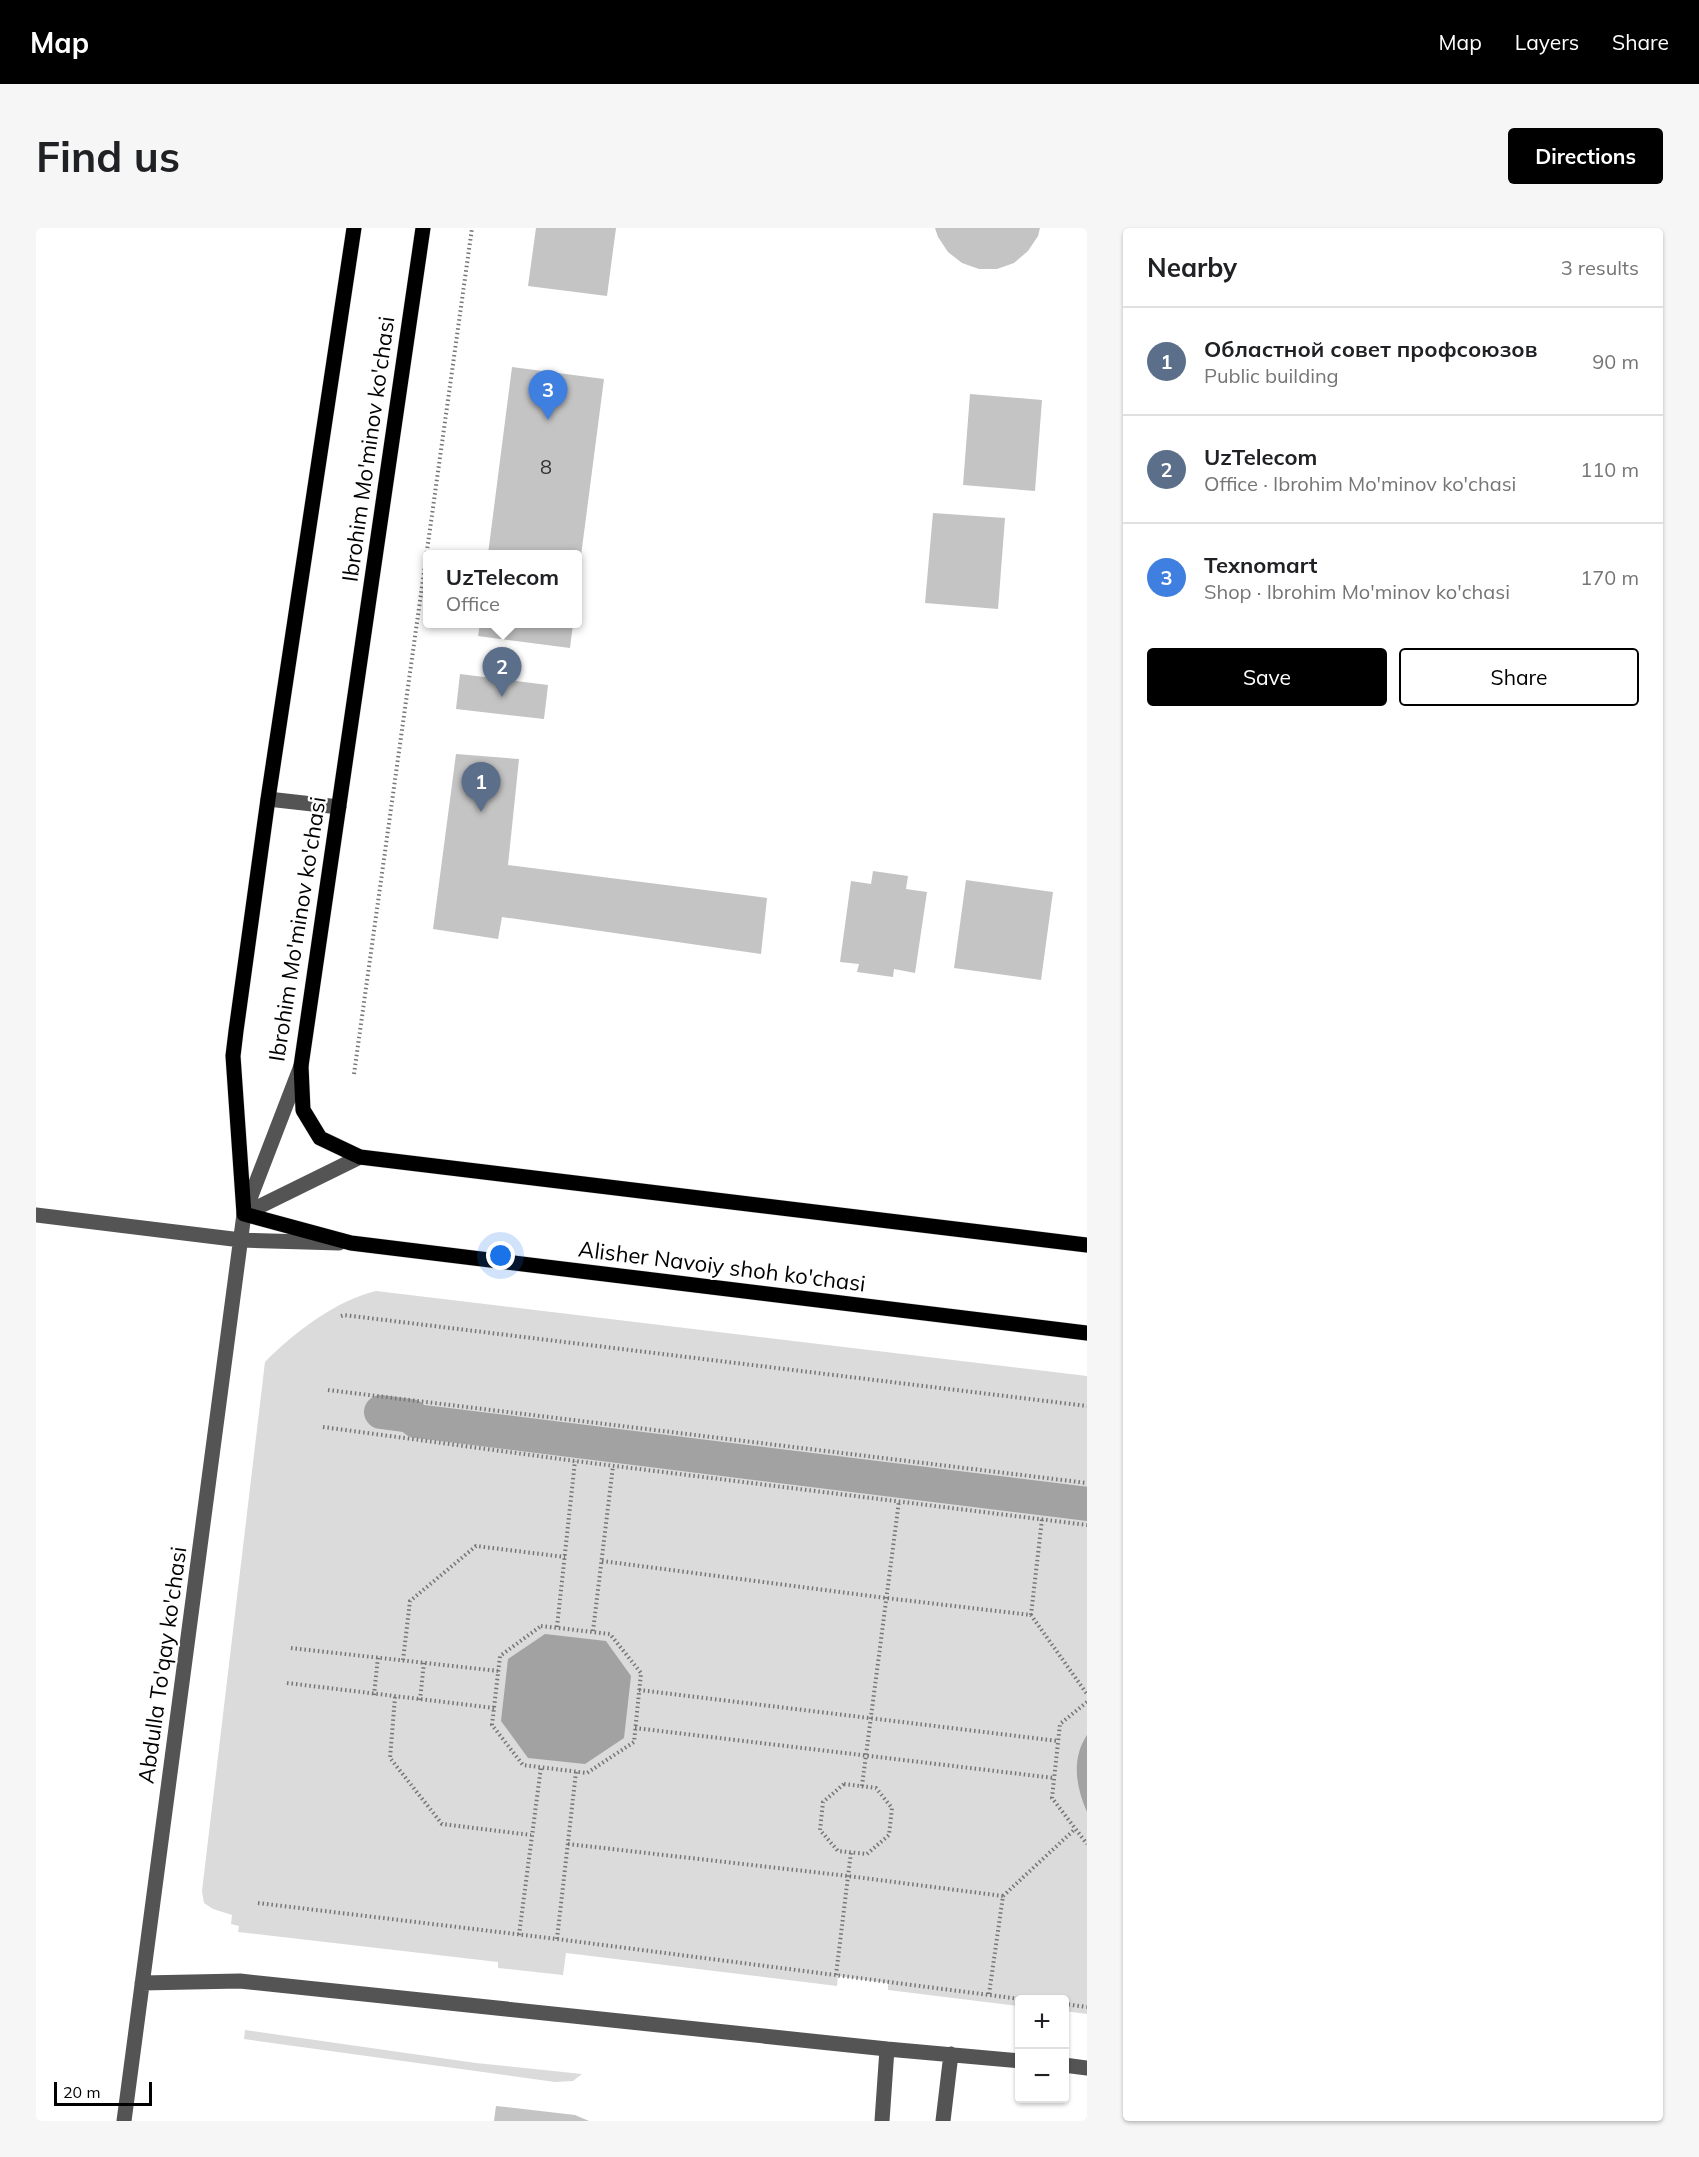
<!DOCTYPE html>
<meta charset="utf-8">
<style>
body{margin:0;font-family:Mulish,sans-serif;background:#f6f6f6;color:#202124}
.controls{position:absolute;right:18px;bottom:18px;display:grid;overflow:hidden;border-radius:6px;box-shadow:0 2px 4px #0004}
.controls button{width:54px;height:54px;display:grid;place-items:center;padding:0;border:0;border-bottom:2px solid #e0e0e0;background:#fff;color:#202124;font:30px sans-serif}
.scale{position:absolute;left:18px;bottom:15px;width:98px;box-sizing:border-box;padding-left:6px;border:3px solid #000;border-top:0;font-size:16px;line-height:21px;white-space:nowrap;color:#000;-webkit-text-stroke:4px #fff;paint-order:stroke}
.you{position:absolute;left:465px;top:1028px;width:21px;height:21px;margin:-15px;border:4px solid #fff;border-radius:50%;background:#1a73e8;box-shadow:0 0 0 9px #1a73e833}
.badge{display:grid;place-items:center;width:39px;height:39px;border-radius:50%;background:#000;color:#fff;font-size:20px;font-weight:700}
.pin{position:absolute;translate:-50% -50px;filter:drop-shadow(0 2px 3px #0008)}
.pin::after{content:'';position:absolute;top:32px;width:21px;height:18px;background:inherit;clip-path:polygon(0 0,100% 0,50% 100%)}
.popup{position:absolute;left:387px;top:322px;width:159px;height:78px;box-sizing:border-box;display:grid;place-content:center;border-radius:6px;background:#fff;filter:drop-shadow(0 2px 4px #0005);font-size:20px;white-space:nowrap;color:#757577}
.popup b{font-size:22px;color:#202124}
.popup::after{content:'';position:absolute;left:50%;top:100%;margin-left:-12px;border:12px solid transparent;border-top-color:#fff}
.list{margin:0;padding:0;list-style:none}
h2{display:flex;justify-content:space-between;align-items:center;height:78px;margin:0;padding:0 24px;font-size:26px}
h2 small{font-size:20px;font-weight:400;color:#757577}
.list li{display:grid;grid-template-columns:39px 1fr auto;gap:18px;align-items:center;box-sizing:border-box;height:108px;padding:0 24px;border-top:2px solid #e0e0e0}
.list b{display:block;font-size:22px;white-space:nowrap}
.list p{margin:0;font-size:20px;white-space:nowrap;color:#757577}
.list em{font-size:20px;font-style:normal;color:#757577}
.actions{display:flex;gap:12px;padding:18px 24px}
.actions a{flex:1;padding:14px 0;border:2px solid #000;border-radius:6px;text-align:center;font-size:21px;color:#000}
.actions .main{background:#000;color:#fff}
.map{position:relative;flex:none;width:1051px;height:1893px;overflow:hidden;border-radius:6px}
header{display:flex;align-items:center;gap:36px;box-sizing:border-box;height:84px;padding:0 30px;background:#000;color:#fff}
header strong{font-size:28px}
nav{display:flex;gap:33px;margin-inline-start:auto;font-size:21px}
.intro{display:flex;align-items:center;justify-content:space-between;box-sizing:border-box;height:144px;padding:0 36px}
h1{margin:0;font-size:42px}
.button{padding:15px 27px;border-radius:6px;background:#000;color:#fff;font-size:21px;font-weight:700}
main{display:flex;gap:36px;padding:0 36px}
aside{flex:1;background:#fff;border-radius:6px;box-shadow:0 2px 4px #0004}
.map>svg:first-child{display:block}
</style>
<header>
<strong>Map</strong>
<nav><a>Map</a><a>Layers</a><a>Share</a></nav>
</header>
<div class="intro"><h1>Find us</h1><a class="button">Directions</a></div>
<main>
<div class="map">
<svg width="1051" height="1893" viewBox="0 0 1051 1893">
<rect width="100%" height="100%" fill="#fff"/>
<path fill="#dbdbdb" d="M340 1063 1051 1148V1786L1029 1783 1028 1772H984L983 1778 852 1762V1755L802 1748 801 1758 530 1725 527 1747 462 1740V1734L202 1704 203 1698 195 1696 196 1687 177 1681 168 1675 166 1663 229 1134C257 1105 301 1072 340 1063Z
M209 1802 440 1835 546 1846 537 1853 519 1854 208 1811Z"/>
<path fill="#a2a2a2" d="M509 1406 570 1413 595 1448 588 1510 549 1536 492 1530 465 1493 472 1431Z
M1051 1507V1584C1040 1559 1035 1531 1051 1507Z"/>
<g fill="none" stroke-linecap="round" stroke-linejoin="round">
<path stroke="#a2a2a2" stroke-width="34" d="M345 1184 375 1188 380 1193 1051 1276"/>
</g>
<path fill="#c4c4c4" d="M500 0H580L571 68 492 58Z
M899 0H1004L1002 8 992 23 978 35 961 41H943L926 35 912 24 902 9Z
M476 139 568 151 542 351 541 326H452Z
M934 166 1006 172 999 263 927 257Z
M897 285 969 290 962 381 889 375Z
M444 396H537L534 420 442 408Z
M424 446 512 457 508 491 420 481Z
M420 526 483 531 472 637 731 670 725 726 466 689 462 711 397 701Z
M837 643 872 648 870 661 891 664 879 745 858 741 857 749 821 744 823 736 804 734 815 653 835 656Z
M930 652 1017 664 1005 752 918 740Z
M460 1878 539 1887 553 1893H458Z"/>
<g fill="none" stroke-linecap="round" stroke-linejoin="round">
<defs>
<path id="major" d="M318 0 232 571 200 803 197 828 208 986 315 1015 1051 1105
M387 0 265 838 267 882 284 910 324 929 1051 1017"/>
</defs>
<use href="#major" stroke="#dbdbdb" stroke-width="16"/>
<path stroke="#767676" stroke-width="4" stroke-dasharray="1.5 3" stroke-linecap="butt" d="M318 846 436 0
M305 1088 308 1087 1051 1178
M292 1162 1051 1255
M287 1199 539 1233 1051 1297
M566 1333 850 1370 995 1387 1051 1466
M995 1387 1006 1291
M505 1398 574 1406 605 1445 598 1514 551 1545 487 1537 456 1497 464 1428Z
M521 1399 539 1233
M557 1403 577 1238
M255 1420 462 1443
M367 1432 374 1373 440 1318 529 1329
M251 1455 458 1480
M603 1462 1022 1513
M338 1467 342 1429
M359 1469 354 1530 406 1596 495 1607
M384 1472 388 1434
M1051 1474 1024 1496 1016 1570 1051 1616
M599 1500 1018 1550
M808 1556 840 1560 856 1580 853 1607 831 1626 802 1623 784 1602 787 1574Z
M826 1558 863 1273
M532 1616 812 1648 967 1668
M222 1675 521 1711 992 1772
M483 1707 505 1539
M521 1711 540 1544
M800 1747 815 1624
M953 1766 967 1668 1039 1601
M1028 1776 1051 1779"/>
<path stroke="#545454" stroke-width="15" d="M232 571 303 579
M208 986 324 929
M0 987 205 1012 303 1015
M106 1755 204 1753 851 1821 846 1893
M851 1821 984 1833
M1028 1837 1051 1840
M88 1893 208 986 265 838
M907 1893 915 1826"/>
<use href="#major" stroke="#000" stroke-width="15"/>
</g>
<g text-anchor="middle" stroke-width="4.5" stroke-linejoin="round" paint-order="stroke">
<g font-size="20" fill="#313131">
<text x="510" y="246">8</text>
</g>
<g font-size="22" fill="#000" stroke="#fff">
<text transform="translate(332 221) rotate(-82)" y="8">Ibrohim Mo'minov ko'chasi</text>
<text transform="translate(261 701) rotate(-81)" y="8">Ibrohim Mo'minov ko'chasi</text>
<text transform="translate(686 1038) rotate(7)" y="8">Alisher Navoiy shoh ko'chasi</text>
<text transform="translate(126 1437) rotate(-82)" y="8">Abdulla To'qay ko'chasi</text>
</g>
</g>
</svg>
<div class="controls">
<button>+</button>
<button>−</button>
</div>
<div class="scale">20 m</div>
<div class="you"></div>
<div class="pin badge" style="left:445px;top:584px;background:#5c6f8a">1</div>
<div class="pin badge" style="left:466px;top:469px;background:#5c6f8a">2</div>
<div class="popup"><b>UzTelecom</b>Office</div>
<div class="pin badge" style="left:512px;top:192px;background:#3f7fe0">3</div>
</div>
<aside>
<h2>Nearby<small>3 results</small></h2>
<ul class="list">
<li><span class="badge" style="background:#5c6f8a">1</span><div><b>Областной совет профсоюзов</b><p>Public building</p></div><em>90 m</em></li>
<li><span class="badge" style="background:#5c6f8a">2</span><div><b>UzTelecom</b><p>Office · Ibrohim Mo'minov ko'chasi</p></div><em>110 m</em></li>
<li><span class="badge" style="background:#3f7fe0">3</span><div><b>Texnomart</b><p>Shop · Ibrohim Mo'minov ko'chasi</p></div><em>170 m</em></li>
</ul>
<div class="actions"><a class="main">Save</a><a>Share</a></div>
</aside>
</main>
